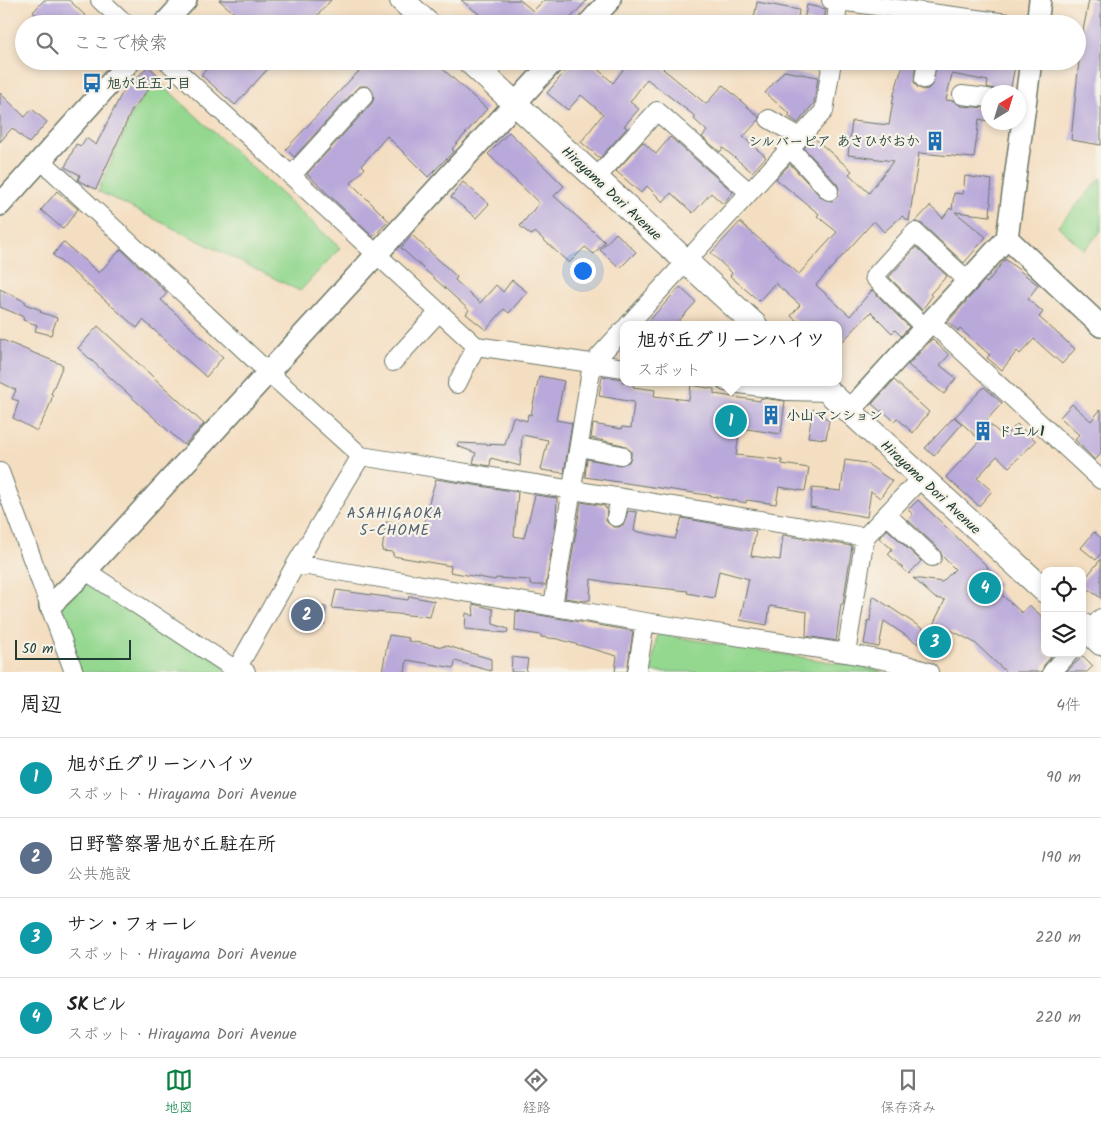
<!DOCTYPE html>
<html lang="ja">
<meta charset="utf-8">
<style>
body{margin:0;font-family:Kalam,"Klee One",sans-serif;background:#f6f6f6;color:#222}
.controls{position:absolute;right:15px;bottom:15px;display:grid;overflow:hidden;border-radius:10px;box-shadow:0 2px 8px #0003}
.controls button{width:45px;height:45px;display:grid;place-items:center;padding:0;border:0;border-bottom:1px solid #e0e0e0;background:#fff;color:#222;font:25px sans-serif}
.compass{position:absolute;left:981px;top:85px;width:45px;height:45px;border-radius:50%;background:#fff;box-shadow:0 2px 8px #0003;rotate:38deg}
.scale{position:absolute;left:15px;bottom:12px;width:116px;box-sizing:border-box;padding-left:5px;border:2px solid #1f3d34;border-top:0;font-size:14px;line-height:18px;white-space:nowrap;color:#1f3d34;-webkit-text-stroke:4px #f7f3e8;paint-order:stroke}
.you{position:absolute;left:582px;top:270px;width:18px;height:18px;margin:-12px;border:4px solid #fff;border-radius:50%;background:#1a73e8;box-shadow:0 0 0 8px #1a73e833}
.badge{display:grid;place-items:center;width:32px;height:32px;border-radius:50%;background:#0b8043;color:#fff;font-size:16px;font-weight:700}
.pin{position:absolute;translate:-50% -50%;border:2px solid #fff;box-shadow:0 1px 5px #0006}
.popup{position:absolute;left:620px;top:321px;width:222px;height:65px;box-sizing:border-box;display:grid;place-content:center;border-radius:10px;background:#fff;filter:drop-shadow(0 1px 4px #0005);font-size:16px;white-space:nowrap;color:#767676}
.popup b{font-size:19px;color:#222}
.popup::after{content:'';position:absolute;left:50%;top:100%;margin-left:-10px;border:10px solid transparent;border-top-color:#fff}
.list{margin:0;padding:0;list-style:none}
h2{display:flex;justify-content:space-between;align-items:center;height:65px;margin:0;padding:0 20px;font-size:21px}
h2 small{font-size:16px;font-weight:400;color:#767676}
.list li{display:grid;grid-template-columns:32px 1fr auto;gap:15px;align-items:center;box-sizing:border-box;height:80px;padding:0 20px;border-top:1px solid #e0e0e0}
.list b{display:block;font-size:19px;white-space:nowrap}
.list p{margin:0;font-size:16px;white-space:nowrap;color:#767676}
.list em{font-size:16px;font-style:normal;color:#767676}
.icon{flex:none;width:28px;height:28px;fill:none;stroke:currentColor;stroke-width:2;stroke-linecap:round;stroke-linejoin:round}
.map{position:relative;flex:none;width:1101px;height:672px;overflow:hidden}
.search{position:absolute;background:#fff;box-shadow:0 2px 8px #0003;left:15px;right:15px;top:15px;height:55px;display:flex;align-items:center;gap:12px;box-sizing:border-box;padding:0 18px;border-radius:28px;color:#767676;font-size:19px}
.sheet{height:385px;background:#fff}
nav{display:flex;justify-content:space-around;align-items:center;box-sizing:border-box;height:70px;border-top:1px solid #e0e0e0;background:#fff;font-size:14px;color:#767676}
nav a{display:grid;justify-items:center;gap:2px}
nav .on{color:#0b8043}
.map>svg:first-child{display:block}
</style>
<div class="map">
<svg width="1101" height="672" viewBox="0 0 1101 672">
<rect width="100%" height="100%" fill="#f7f3e8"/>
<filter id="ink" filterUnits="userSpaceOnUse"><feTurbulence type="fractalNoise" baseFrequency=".02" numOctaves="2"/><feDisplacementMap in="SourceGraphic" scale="10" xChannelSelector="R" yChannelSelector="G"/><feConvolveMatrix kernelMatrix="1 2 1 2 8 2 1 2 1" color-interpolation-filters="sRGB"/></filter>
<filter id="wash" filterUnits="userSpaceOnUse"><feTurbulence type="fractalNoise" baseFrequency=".0096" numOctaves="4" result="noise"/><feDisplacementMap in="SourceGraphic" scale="20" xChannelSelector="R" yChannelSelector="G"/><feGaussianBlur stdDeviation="1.12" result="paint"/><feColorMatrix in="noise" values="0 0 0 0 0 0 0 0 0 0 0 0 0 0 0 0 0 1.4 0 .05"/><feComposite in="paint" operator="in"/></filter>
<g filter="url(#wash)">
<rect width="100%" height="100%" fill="#f4dec1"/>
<path fill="#94d890" stroke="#5a8a62" d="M157 80 340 248 300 291 98 191 134 110Z
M1101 178V231L1084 250 1058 226Z
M86 571 235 672H74L50 606Z
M657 634 874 669 884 672H651Z"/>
<g id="blocks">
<path fill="#b9a9da" d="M44 0H69L94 24H45L33 12Z
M219 0H331L310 24H247Z
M461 0H520L533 11 544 0H587L565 24H522L524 22 518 16 511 24H492Z
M1089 0H1101V145L1071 140 1081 41Z
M757 2 799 10 797 24H753Z
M807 5 826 9 823 24 804 20Z
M213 61H275L235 105 201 75Z
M370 61H434L487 109 452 149 454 151 428 177 387 136 362 165 365 168 351 183 389 221 373 237 307 174 372 103 374 98 371 89 366 86H360L356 89 294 157 286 149 351 79Z
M574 61H589L613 83 625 67 627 68 633 61H656L664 68 663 69 706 104 723 85 759 117V120L743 137 766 157 752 172 723 148 720 152 702 137 707 131 694 119 696 117 647 79 630 102 639 109 624 126 627 128 600 158 581 142 603 114 581 95 568 110 547 93Z
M904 61H916L914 82 917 87 923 90 928 89 932 85 937 61H1016L1010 92H997L994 89 987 87 988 81 952 74 946 100 954 101 961 106 988 108V121L979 119 974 158 919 153 909 221 902 216 884 232 874 221 816 285 850 316 872 290 909 327 901 336 895 330 892 333 871 312 838 346V325H802L791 316 800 305 775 283 759 301 730 276 732 273 711 253 740 222 799 274 837 232 817 216 819 214 776 179 790 164 822 198 831 201 836 198 839 189 837 184 804 148 814 138 852 171 849 174 869 193 893 161 848 155 852 121 889 125 894 94Z
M148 66 159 76 132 110 96 189 81 182 78 180 80 175 65 167 76 144 81 146 86 138 96 145 121 95Z
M784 71 818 77 814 103 798 123 788 116 790 114 765 93Z
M0 93 25 117 32 109 47 122 29 143 12 128 0 142Z
M509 132 564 186 554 196 605 242 594 254 585 247 569 263 535 232 531 235 520 226 539 203 488 154Z
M670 137 733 192 723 204 711 193 693 213 671 193 663 202 647 186 641 193 616 171 643 142 656 154Z
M965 176 992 180 990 202H991L990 216 955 212 986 237 964 263 922 224 915 222 930 206 943 218 950 208 952 210 954 193 963 194Z
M463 182 489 204 476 218 451 197Z
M57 191 78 209 63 229 41 210Z
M616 233 636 252 620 268 600 250Z
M412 235 457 277 455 280 480 303 496 285 503 292 512 280 527 292 509 313 504 309 486 330 466 314 469 310 401 248Z
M63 242 99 273 121 249 167 293 161 300 223 357 206 377 143 320 137 328 53 255Z
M916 247 947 276 930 294 932 296 922 310 889 277Z
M1005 259 1038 285 1028 299 1043 312 1039 317 1075 349 1062 364 1034 339 1020 354 1017 351 1002 370 987 358 990 355 960 329 958 331 948 322 984 281 987 283Z
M680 287 696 302 675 325H645Z
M0 289 26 302 25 304 41 310 40 312 57 318 51 335 35 331 37 325 23 320 24 317 0 307Z
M98 326 204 424 184 445 78 348Z
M0 339 63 365 51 394 53 395 47 412 37 431 13 418 19 401 12 399 16 390 0 382Z
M932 339 949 355 940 365 956 378 944 394 908 365Z
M539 376 564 381 556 420 572 423 564 473 541 470 548 440 522 435 520 466 491 458 490 466 473 463 476 453 457 446 458 443 505 445 513 417 527 421 528 414 531 415Z
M602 376 623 379 622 382H634L633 387 655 390 654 396 689 400 691 385 714 389V394L760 401 761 398 785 401 781 434 740 428 736 455 782 460V464L809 468 805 491 779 487 776 504 746 500V503L707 495 585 477 587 459 620 465 629 462 631 456V451L623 445 591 438 593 424 621 429 622 427 631 428 634 402 599 396Z
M894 380 929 412 913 433 897 418 894 421 882 410 881 412 872 404Z
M984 387 1002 403 986 421 1004 437 1017 424 1036 441 1009 467 997 456 977 478 992 491 979 506 946 477 980 440 955 417Z
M1072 404 1091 421 1101 409V454L1095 460 1075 440 1079 435 1060 417Z
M813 409 829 420 826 439 808 437Z
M954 417 962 424 934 456 925 448Z
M845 460 866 463 892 481 880 498 871 491 867 517 810 507 812 488 841 491Z
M436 479 518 492 514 536 524 538 535 495 557 498 556 521 546 585H530V580L496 578 495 580 450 572 451 566 393 556V552L382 551 386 522 424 528 429 502Z
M918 500 988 567 987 568 994 574 992 578 999 584 995 589 1022 613 1029 605 1045 619V653L1051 657 1044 665 1042 672H1006L975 643 951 630 935 658 922 650 923 647 884 621 879 647 864 644 868 620 870 621 873 596 929 633 945 600 935 598 913 578 942 582 955 569 942 556 939 549 908 520 913 514 908 510Z
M581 502 605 506V508H607L606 521 613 527H619L624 524 628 511 637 512 634 531 675 539 682 518 756 531 751 556 780 560 783 535 852 546 843 604H841L836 641 806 636 807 612 770 606 767 625 740 620 749 579 719 571 714 598 687 593 688 591 612 583 591 579 590 600 584 601 565 598Z
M887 529 921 561 909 574 888 554 892 549 879 538Z
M1094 532 1101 538V553L1096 560 1081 548Z
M1101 559V598L1082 585V582Z
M336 590 408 600 409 596 434 601 430 617 332 608Z
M303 604 326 607 324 625 296 621 299 605 303 606Z
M473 604 493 609V624L508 629 507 633 465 629 466 613 474 616Z
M516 611 633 631 627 672H615L617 656 558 639 541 637V635L515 631Z
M389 635 409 638 408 641 444 647V645L491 659V671L455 661 454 668 407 660 405 672H382Z
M1083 656 1093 666 1087 672H1066Z
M512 657 528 659 526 672H511Z"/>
</g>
</g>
<g filter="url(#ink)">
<use href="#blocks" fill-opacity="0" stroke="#6a7565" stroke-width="1"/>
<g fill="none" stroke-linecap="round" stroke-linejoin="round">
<defs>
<path id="minor" d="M100 0 126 24
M831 0 1015 24
M836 24 838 1
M167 61 476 346 624 368
M924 79 927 61
M962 95 988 98
M769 119 800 137
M790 148 829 191
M41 160 269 373 361 456 865 537
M291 176 364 96
M596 178 657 111 749 192
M931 322 1101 480
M628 325 824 111 832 61
M925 328 874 277 915 232 968 281
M393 362 438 313
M726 382 787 391 829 392
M457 384 476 346
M579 447 621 455
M0 472 74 672
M887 515 932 557
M616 517 620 498
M296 564 645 622 846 653 904 664 929 672
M86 571 236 670 246 672
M553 606 592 364 624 329
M1082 639 1101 618
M846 653 865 537 921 478
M235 672 296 564 361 456
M637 672 645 622
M1052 672 1069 653"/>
<path id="tertiary" d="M164 24 186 0
M588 24 610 0
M1037 24 1040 0
M0 205 130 61
M1007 238 1101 326
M849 411 1007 238 1031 61
M50 606 86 571 554 61"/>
<path id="secondary" d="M402 0 428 24
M469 61 755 325
M818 382 1045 591
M1082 625 1101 643"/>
</defs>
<use href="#minor" stroke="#6a7565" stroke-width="20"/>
<use href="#tertiary" stroke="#6a7565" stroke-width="24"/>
<use href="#secondary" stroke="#6a7565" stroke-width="26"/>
<use href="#minor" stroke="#fff" stroke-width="18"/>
<use href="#tertiary" stroke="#fff" stroke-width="21"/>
<use href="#secondary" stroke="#fff" stroke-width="24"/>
</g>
</g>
<defs>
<symbol id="bus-bare" viewBox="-9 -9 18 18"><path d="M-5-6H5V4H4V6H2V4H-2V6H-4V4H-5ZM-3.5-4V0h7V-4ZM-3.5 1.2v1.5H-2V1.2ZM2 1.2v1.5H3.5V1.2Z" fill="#1f6fb2" stroke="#f7f3e8" stroke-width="2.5" paint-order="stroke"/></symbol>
<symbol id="building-bare" viewBox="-9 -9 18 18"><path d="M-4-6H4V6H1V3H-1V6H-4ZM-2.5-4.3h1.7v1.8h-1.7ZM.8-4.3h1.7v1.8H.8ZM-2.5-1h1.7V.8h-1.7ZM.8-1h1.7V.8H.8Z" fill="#1f6fb2" stroke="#f7f3e8" stroke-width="2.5" paint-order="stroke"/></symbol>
</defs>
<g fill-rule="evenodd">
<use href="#bus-bare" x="78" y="69" width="28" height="28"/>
<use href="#building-bare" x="921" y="127" width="28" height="28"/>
<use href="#building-bare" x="757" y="401" width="28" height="28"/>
<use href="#building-bare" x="969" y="417" width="28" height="28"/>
</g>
<g text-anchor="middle" stroke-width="4.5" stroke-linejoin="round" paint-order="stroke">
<g font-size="14" font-weight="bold" fill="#1f3d34" stroke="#f7f3e8" text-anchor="start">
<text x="107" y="88">旭が丘五丁目</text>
<text x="920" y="146" text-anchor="end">シルバーピア あさひがおか</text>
<text x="786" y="420">小山マンション</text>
<text x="998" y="436">ドエル1</text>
</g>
<g font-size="14" fill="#1f3d34" stroke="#f7f3e8">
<text transform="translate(612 193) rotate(43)" y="5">Hirayama Dori Avenue</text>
<text transform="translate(931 487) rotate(43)" y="5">Hirayama Dori Avenue</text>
</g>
<g font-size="15" letter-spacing="1" fill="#55636e" stroke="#f7f3e8">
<text x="395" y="518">ASAHIGAOKA<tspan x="395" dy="17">5-CHOME</tspan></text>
</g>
</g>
</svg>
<div class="controls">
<button><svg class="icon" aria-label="locate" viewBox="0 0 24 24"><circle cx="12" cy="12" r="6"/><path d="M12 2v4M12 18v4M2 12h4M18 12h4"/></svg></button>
<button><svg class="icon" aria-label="layers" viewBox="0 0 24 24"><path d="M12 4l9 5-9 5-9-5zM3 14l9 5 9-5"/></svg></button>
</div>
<svg class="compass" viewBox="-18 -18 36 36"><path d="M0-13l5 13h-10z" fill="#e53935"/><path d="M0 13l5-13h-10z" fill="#767676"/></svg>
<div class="scale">50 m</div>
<div class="you"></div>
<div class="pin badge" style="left:731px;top:421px;background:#0f9aa8">1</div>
<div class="popup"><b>旭が丘グリーンハイツ</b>スポット</div>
<div class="pin badge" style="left:307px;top:615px;background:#5c6f8a">2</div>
<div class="pin badge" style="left:935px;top:642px;background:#0f9aa8">3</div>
<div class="pin badge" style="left:985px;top:588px;background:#0f9aa8">4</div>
<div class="search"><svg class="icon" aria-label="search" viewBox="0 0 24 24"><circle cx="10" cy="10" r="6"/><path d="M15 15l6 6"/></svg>ここで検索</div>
</div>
<section class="sheet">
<h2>周辺<small>4件</small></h2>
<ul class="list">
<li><span class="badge" style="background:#0f9aa8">1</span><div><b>旭が丘グリーンハイツ</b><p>スポット · Hirayama Dori Avenue</p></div><em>90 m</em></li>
<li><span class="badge" style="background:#5c6f8a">2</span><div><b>日野警察署旭が丘駐在所</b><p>公共施設</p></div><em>190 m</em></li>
<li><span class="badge" style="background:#0f9aa8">3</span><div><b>サン・フォーレ</b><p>スポット · Hirayama Dori Avenue</p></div><em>220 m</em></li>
<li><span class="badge" style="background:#0f9aa8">4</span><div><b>SKビル</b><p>スポット · Hirayama Dori Avenue</p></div><em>220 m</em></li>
</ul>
</section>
<nav>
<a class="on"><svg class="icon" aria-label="map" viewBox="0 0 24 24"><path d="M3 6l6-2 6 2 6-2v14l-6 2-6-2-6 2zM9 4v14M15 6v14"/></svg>地図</a>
<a><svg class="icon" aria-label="directions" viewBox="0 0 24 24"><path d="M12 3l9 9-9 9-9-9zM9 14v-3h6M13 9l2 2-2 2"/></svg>経路</a>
<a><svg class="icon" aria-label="saved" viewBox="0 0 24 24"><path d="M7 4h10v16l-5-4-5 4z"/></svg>保存済み</a>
</nav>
